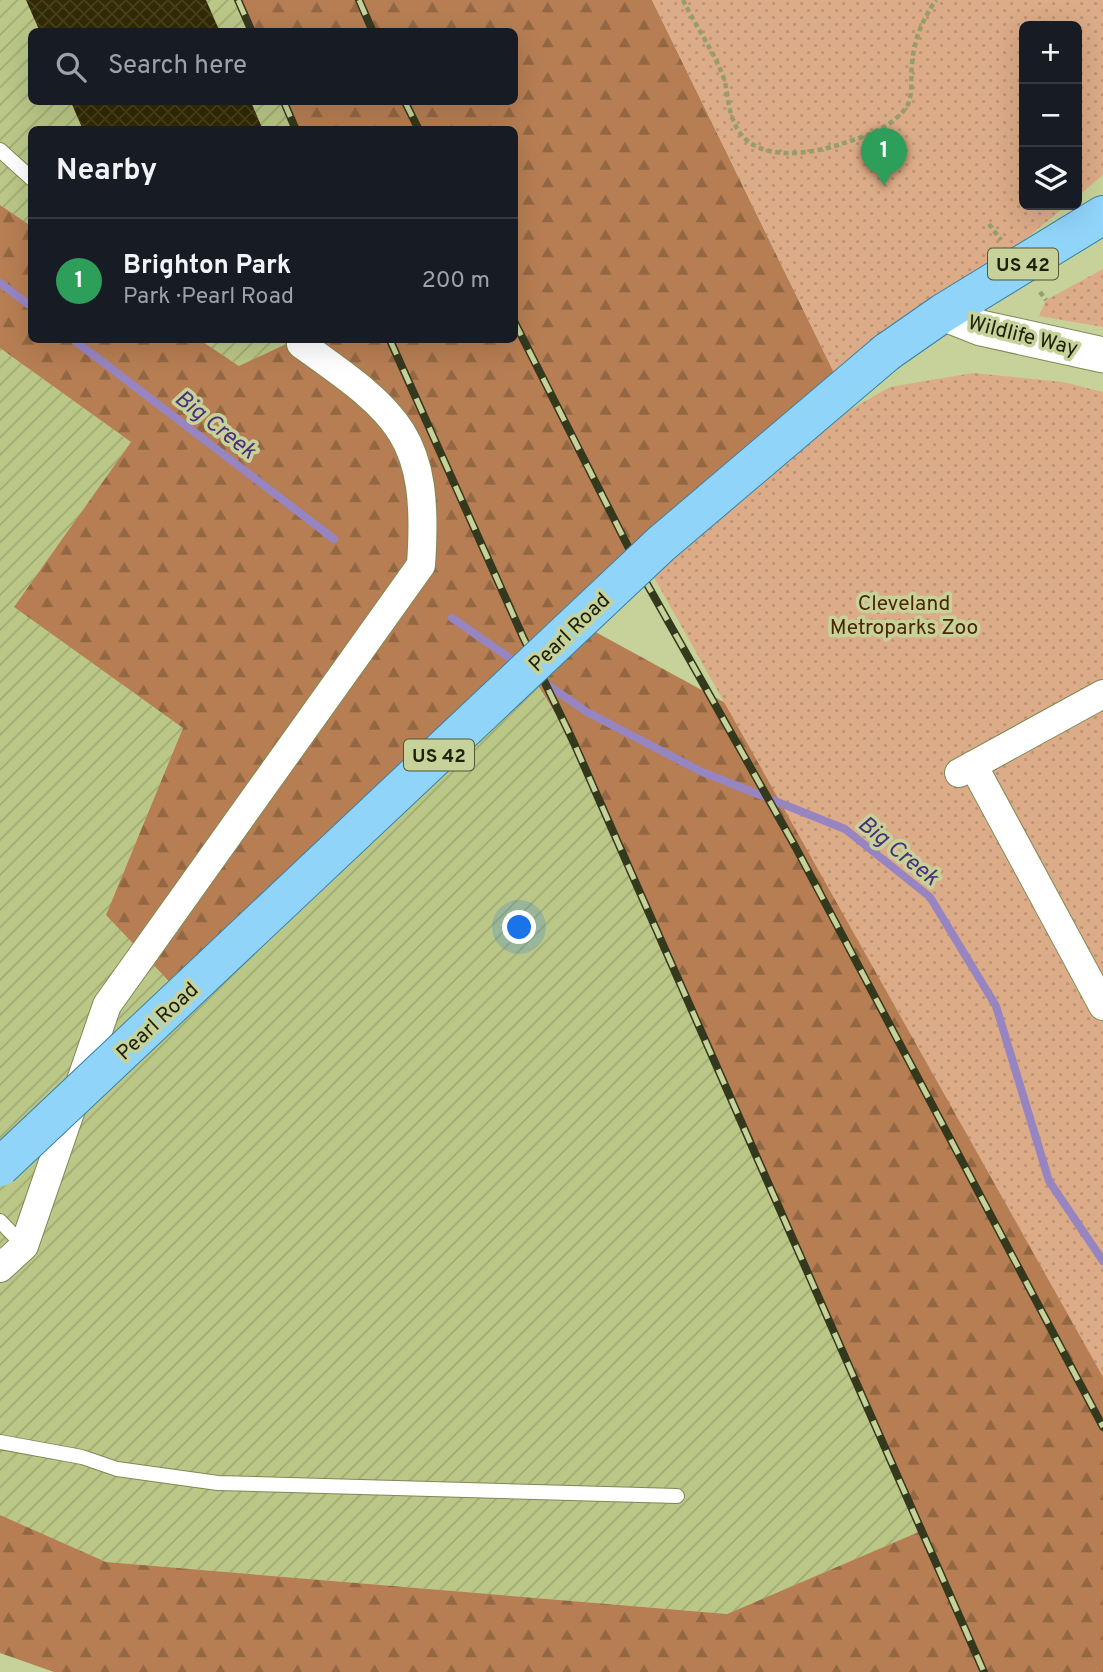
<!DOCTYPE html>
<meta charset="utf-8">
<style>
body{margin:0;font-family:Overpass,sans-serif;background:#242831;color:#f1f3f6}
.controls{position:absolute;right:21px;top:21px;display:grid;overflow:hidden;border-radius:10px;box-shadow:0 7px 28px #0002}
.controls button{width:63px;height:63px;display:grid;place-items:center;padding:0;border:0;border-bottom:2px solid #363941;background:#171b24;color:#f1f3f6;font:35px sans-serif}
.you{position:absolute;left:520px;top:928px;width:24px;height:24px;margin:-18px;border:5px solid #fff;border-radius:50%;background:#1a73e8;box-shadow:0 0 0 10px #1a73e833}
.badge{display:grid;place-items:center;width:46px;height:46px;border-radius:50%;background:#8356d0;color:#fff;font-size:23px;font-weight:700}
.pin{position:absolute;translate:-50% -58px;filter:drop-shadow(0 2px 4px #0008)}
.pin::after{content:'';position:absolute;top:37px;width:24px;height:21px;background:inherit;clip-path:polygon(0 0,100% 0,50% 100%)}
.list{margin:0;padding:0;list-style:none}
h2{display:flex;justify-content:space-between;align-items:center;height:91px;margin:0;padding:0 28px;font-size:30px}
h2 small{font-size:23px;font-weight:400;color:#9ea1a6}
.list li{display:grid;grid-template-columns:46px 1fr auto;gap:21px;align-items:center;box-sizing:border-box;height:126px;padding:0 28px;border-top:2px solid #363941}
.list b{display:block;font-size:26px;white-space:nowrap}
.list p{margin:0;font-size:23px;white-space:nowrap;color:#9ea1a6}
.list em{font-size:23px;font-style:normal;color:#9ea1a6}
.icon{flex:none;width:38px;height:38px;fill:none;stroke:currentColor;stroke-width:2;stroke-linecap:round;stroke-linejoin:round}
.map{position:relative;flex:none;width:1103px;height:1672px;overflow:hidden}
.search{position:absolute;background:#171b24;box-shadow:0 7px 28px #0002;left:28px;top:28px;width:490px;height:77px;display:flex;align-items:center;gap:18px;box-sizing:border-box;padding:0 24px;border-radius:10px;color:#9ea1a6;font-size:26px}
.panel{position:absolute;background:#171b24;box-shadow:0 7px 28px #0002;left:28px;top:126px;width:490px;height:217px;border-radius:10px}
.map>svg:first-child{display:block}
</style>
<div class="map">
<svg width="1103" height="1672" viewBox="0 0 1103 1672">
<defs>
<pattern id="industrial-furrows" width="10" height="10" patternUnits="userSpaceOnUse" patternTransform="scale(1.75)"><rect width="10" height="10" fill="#bac787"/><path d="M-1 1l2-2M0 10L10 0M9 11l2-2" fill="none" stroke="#9fab73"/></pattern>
<pattern id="forest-firs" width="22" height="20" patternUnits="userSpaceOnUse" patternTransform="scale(1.75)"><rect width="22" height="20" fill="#b77e53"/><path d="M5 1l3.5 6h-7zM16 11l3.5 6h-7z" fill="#946743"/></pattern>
<pattern id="park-dots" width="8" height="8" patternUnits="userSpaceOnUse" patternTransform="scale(1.75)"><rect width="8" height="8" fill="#dcab87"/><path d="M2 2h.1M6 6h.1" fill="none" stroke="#bc9373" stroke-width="1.8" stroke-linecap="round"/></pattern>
<pattern id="building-cross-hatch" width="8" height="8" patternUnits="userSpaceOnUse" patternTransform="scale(1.75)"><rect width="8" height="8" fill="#322a04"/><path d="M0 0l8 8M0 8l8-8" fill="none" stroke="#47401f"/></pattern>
</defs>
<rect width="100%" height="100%" fill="#c6d299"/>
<path fill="url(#industrial-furrows)" d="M0 0H238L252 31 32 32V102H284L296 129 32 130 31 226 0 205Z
M200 340H295L239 366Z
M0 348 131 442 14 607 183 728 106 915 528 671 574 743 921 1531 727 1614 106 1562 0 1515Z"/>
<path fill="url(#forest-firs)" d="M238 0H652L842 389 579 623 865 779 1103 1261V1672H54L0 1653V1515L106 1562 727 1614 921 1531 574 743 529 671 183 996 106 915 183 728 14 607 131 442 0 348V205L31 226 32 340H200L239 366 295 340H514V130L296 129 284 102H514V32L252 31Z"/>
<path fill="url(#park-dots)" d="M652 0H1103V175L1077 197V26H1024V205H1067L842 389Z
M1103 269V327L1039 316 1046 300Z
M973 373 1063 382 1103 392V1377L651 572 827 423 890 387Z"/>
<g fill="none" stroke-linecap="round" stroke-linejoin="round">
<path stroke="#9785c2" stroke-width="8" d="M0 283 32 307
M74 340 334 539
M452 618 520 665
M536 677 587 712 700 771 845 829 930 897 996 1006 1049 1181 1103 1261"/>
</g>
<path fill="url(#building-cross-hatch)" d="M26 0H206L220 32H40Z
M71 102H251L263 130H83Z"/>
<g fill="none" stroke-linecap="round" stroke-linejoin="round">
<defs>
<path id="service" d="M0 150 32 179
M0 1221 24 1246
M0 1442 82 1457 117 1469 218 1483 677 1496"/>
<path id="minor" d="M973 765 1103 1006
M959 773 1103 694
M0 1268 24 1246 107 1005 421 565C430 436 400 414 301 344"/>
<path id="tertiary" d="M943 313 981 328 1103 355"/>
<path id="primary" d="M887 352 943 313 1103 215"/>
</defs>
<use href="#service" stroke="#7f8953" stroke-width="16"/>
<use href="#minor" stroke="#7f8953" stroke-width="30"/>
<use href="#tertiary" stroke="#7f8953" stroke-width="37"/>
<use href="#primary" stroke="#3982a4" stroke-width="40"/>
<path stroke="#939d6e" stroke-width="4.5" stroke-dasharray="5 3.5" stroke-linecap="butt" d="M683 0C695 25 713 50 723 76 728 90 727 107 734 122 750 163 805 155 838 145 862 137 892 129 907 106 914 93 910 78 912 64 914 40 922 20 936 0
M989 224 1001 240
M1040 292 1046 300"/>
<use href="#service" stroke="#fff" stroke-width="14"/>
<use href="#minor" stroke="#fff" stroke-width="28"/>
<use href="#tertiary" stroke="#fff" stroke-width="35"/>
<use href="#primary" stroke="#91d4fa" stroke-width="38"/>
<defs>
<path id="rail" d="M238 0 252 32
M359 0 373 32
M284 102 296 130
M405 102 419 130
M514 321 647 584 796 848 1103 1427
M390 340 523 637 574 743 984 1672"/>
</defs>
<use href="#rail" stroke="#34391e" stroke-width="8"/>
<use href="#rail" stroke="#c6d299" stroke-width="5" stroke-dasharray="16" stroke-linecap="butt"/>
<defs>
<path id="primary-bridge" d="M0 1167 661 544 887 352"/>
</defs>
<use href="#primary-bridge" stroke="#3982a4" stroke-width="40" stroke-linecap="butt"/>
<use href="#primary-bridge" stroke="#91d4fa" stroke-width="38"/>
</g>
<g text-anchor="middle" stroke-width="7" stroke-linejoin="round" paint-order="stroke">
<g fill="#c6d299" stroke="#505636" stroke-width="2">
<rect x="988" y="248.5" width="70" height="31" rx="5"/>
<rect x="404" y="739.5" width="70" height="31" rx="5"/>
</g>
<g font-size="19" font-weight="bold" fill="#1d210b">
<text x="1023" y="271">US 42</text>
<text x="439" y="762">US 42</text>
</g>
<g font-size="21" fill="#1d210b" stroke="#c6d299">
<text transform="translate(1023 335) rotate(14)" y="7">Wildlife Way</text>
<text transform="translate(569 632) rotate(-44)" y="7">Pearl Road</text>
<text transform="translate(157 1021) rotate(-43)" y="7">Pearl Road</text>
</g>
<g font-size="21" fill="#4d2603" stroke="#c6d299">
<text x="904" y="610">Cleveland<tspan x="904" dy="24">Metroparks Zoo</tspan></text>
</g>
<g font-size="23" font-style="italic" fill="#4a2f79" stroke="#c6d299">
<text transform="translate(216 424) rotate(38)" y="8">Big Creek</text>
<text transform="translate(899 850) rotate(39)" y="8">Big Creek</text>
</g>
</g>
</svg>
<div class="controls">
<button>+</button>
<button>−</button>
<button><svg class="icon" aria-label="layers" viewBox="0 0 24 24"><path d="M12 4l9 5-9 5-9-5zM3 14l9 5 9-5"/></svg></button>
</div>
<div class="you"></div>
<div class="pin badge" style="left:884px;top:186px;background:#2e9e5b">1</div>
<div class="search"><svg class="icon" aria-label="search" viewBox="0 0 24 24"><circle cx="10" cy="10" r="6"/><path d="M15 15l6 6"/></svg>Search here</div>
<section class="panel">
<h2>Nearby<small></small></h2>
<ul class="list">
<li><span class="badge" style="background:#2e9e5b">1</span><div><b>Brighton Park</b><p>Park · Pearl Road</p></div><em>200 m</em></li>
</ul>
</section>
</div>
